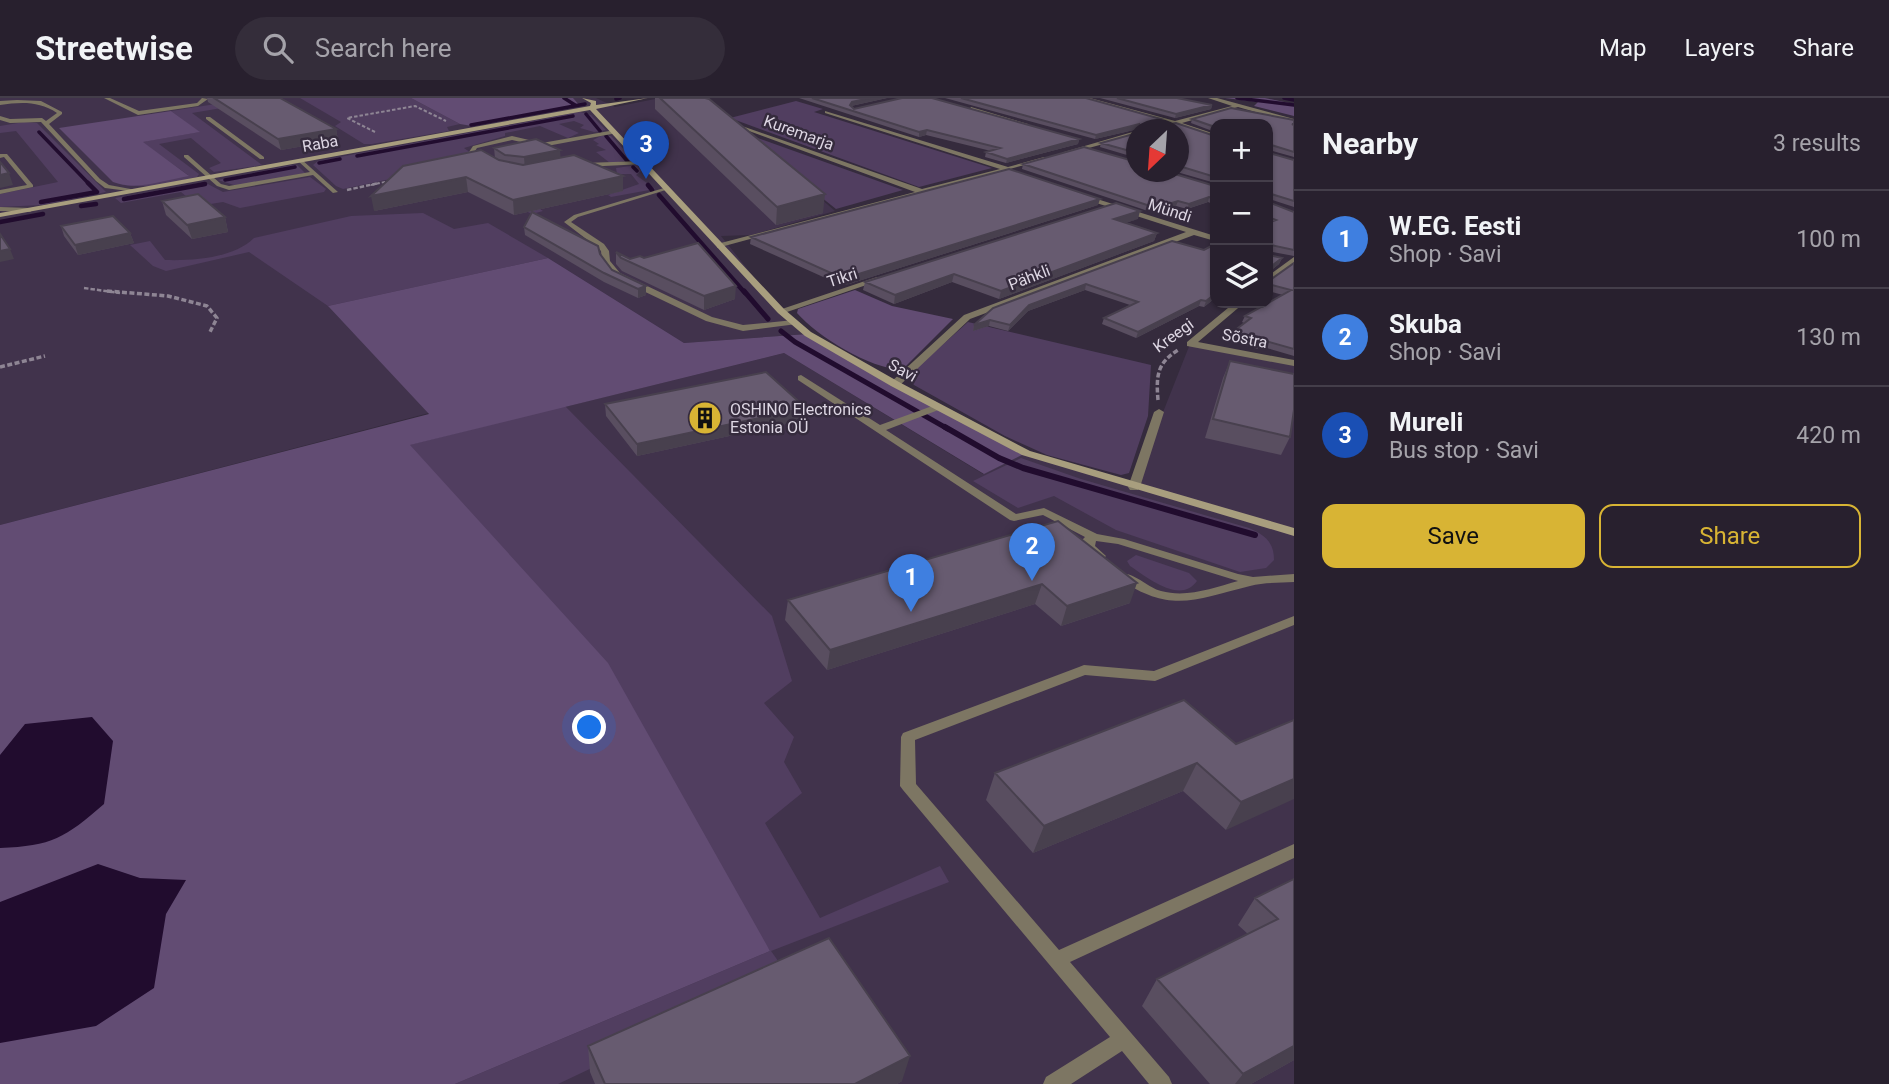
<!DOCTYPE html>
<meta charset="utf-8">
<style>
body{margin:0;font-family:Roboto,sans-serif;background:#342d3a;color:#f1f3f6}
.controls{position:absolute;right:21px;top:21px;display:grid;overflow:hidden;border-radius:14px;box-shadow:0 2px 5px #0004}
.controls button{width:63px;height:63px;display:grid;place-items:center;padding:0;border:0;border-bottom:2px solid #443e4a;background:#28202e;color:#f1f3f6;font:35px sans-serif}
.compass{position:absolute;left:1126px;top:21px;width:63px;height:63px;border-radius:50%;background:#28202e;box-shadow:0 2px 5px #0004;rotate:205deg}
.you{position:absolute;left:590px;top:630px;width:24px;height:24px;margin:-18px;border:5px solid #fff;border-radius:50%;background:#1a73e8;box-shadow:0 0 0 10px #1a73e833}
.badge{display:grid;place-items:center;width:46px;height:46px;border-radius:50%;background:#d8b434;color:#fff;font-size:23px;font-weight:700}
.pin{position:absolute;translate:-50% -58px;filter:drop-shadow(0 2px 4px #0008)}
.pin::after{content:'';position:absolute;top:37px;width:24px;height:21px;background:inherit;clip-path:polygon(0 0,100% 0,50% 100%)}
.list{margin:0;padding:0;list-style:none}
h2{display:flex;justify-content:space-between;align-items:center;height:91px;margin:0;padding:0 28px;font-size:30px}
h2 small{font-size:23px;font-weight:400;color:#a5a3aa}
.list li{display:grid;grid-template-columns:46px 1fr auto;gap:21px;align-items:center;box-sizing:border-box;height:98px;padding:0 28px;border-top:2px solid #443e4a}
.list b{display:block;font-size:26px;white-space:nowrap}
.list p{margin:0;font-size:23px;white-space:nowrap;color:#a5a3aa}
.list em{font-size:23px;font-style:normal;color:#a5a3aa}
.actions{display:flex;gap:14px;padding:21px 28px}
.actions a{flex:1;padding:16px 0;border:2px solid #d8b434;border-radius:14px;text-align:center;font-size:24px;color:#d8b434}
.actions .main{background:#d8b434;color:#111}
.icon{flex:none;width:38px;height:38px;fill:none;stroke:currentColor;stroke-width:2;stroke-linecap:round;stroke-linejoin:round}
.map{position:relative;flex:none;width:1294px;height:986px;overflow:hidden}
header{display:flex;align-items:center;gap:42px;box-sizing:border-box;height:98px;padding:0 35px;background:#28202e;border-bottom:2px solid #443e4a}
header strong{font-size:33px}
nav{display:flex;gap:38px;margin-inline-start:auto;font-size:24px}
.search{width:490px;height:63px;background:#342d3a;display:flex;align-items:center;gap:18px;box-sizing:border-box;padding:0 24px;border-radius:38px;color:#a5a3aa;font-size:26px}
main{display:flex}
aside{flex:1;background:#28202e}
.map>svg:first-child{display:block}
</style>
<header>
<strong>Streetwise</strong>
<div class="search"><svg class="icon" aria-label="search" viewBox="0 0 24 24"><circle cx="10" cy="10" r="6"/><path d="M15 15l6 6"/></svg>Search here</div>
<nav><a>Map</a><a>Layers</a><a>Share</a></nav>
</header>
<main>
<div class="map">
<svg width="1294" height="986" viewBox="0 0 1294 986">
<rect width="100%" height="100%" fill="#352b3d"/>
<path fill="#41334c" d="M0 0H596L615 9 655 1 675 8 783 68 835 113 752 137 721 138 781 213 808 236 684 245 548 160 329 209 429 315 0 427Z
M1190 246 1294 265V986H455L770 853 409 347 784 255 983 376 1026 355 1135 385Z"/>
<path fill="#513e60" d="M254 0H282L192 15 262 67 214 74 209 70 221 65 191 40 159 46 199 76 197 79 153 88H124L188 77 142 44 199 34 171 13Z
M300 0H411L460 26 447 29 449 33 372 46H364L335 28 341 24Z
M796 3 823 11 814 14 992 70 919 89 730 20Z
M580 14 591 17 606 32 594 34 580 30 584 27 574 23 559 26 579 35 568 40 540 28 505 35V38L464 50 496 73 491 76 543 113 532 116 438 71 343 91 336 88 313 67 318 63Z
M24 24 37 25 106 94 42 107 0 109V96L58 84 16 33 0 35V28Z
M738 33 903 92 836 111Z
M601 38H611L634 62 610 65 596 54 606 52 596 47 599 46 593 42Z
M292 67H297L305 75 237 88 218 82Z
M637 67 641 73 636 77 655 91 611 99 608 97 639 86 631 76H617L616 70Z
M310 79 326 91 324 94 240 110 223 104 198 108 181 94 121 105 115 100 204 84 223 94Z
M423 115 454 131 488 125 548 160 328 208 249 154 166 173 153 168 130 147 150 143 165 162C193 163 234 160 254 140L351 118Z
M968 224 1151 267 1148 318 1129 375 1121 377 1047 357 1005 338 914 287 910 282 911 275Z
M565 308 772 518 792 583 764 605 794 639 784 664 802 695 765 725 820 820 940 768 949 784 771 853 788 877 558 986H455L770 853 409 347Z
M1021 360 1081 381 1249 430C1265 437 1274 444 1274 462L1266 470 1240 474 1116 432 1054 398 1018 410 973 383Z
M1136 457 1189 475 1197 483C1180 507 1147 479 1130 468L1127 463Z"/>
<path fill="#624c73" d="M411 0H573L580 8 472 28 460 26Z
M1225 0H1265L1294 6V18L1254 8 1258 4Z
M171 13 200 34 143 44 189 78C165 82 136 93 113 84L59 30Z
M548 160 684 245 808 236 1026 355 984 376 784 255 410 347 608 565 770 853 455 986H0V427L429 316 328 208Z
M855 192 892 208 953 221 902 272C869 270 818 239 797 215L798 211Z"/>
<path fill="#210c2e" d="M92 619 113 643 104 706C65 740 52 748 0 750V657L25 626Z
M98 766 140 780 186 782 166 816 154 890 96 928 0 945V804Z"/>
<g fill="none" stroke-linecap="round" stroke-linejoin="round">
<path stroke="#210c2e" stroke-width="3.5" d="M564 0 575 7
M1237 0 1294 7
M1284 0 1294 2
M616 1 620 0
M586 16 600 33
M471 27 585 6
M39 34 90 87
M606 38 628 64
M357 58 573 18
M319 65 340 61
M633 69 637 73
M225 82 295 69
M200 87 205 86"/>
<path stroke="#210c2e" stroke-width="4.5" d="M648 87 652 92
M659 97 745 195
M124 101 205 86
M41 104 97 94 88 85
M81 108 96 106
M0 124 43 116"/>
<path stroke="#210c2e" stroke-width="5" d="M744 193 768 221
M781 233 795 244 948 331"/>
<path stroke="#210c2e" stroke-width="6" d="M945 329 999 360 1023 370 1255 437"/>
<path stroke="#8e8594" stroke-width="2" stroke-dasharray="3.5 2" stroke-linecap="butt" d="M375 34 347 20 415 8 446 23
M371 87 389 83"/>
<path stroke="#8e8594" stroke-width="2.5" stroke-dasharray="4.5 2" stroke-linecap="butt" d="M347 92 379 85
M84 190 120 195"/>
<path stroke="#8e8594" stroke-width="3.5" stroke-dasharray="5 2.5" stroke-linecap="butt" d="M107 193 168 198 207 208 217 220 210 234
M0 269 45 258
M1158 302C1156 278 1157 265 1178 252"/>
<path fill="#7d7663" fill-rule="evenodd" d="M104 0H110L139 13 197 5 202 0 208 1 198 8 138 17Z
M17 2 41 3 62 14V16L49 26 100 81 109 87 136 92V94L105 90 96 83 41 24 10 25 0 22V18L10 21 42 20 46 23 57 15C39 3 21 4 0 7V3Z
M206 19H210L264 59V61H260L206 21Z
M615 32 617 35 536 50 534 47 512 42 477 50 475 53 489 62 486 64 469 54 473 48 512 38 542 45Z
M0 56H7L33 87V89L0 96V92L27 87 4 59 0 60Z
M184 57H188L221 86 229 88 310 74 298 63 301 61 338 94 333 95 313 77 229 92 217 88 184 59Z
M642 63 644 66 584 69 581 67 584 65Z
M664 90 669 91 578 119 571 124 604 146 609 153 610 163 620 175 712 219 743 227 794 222H797V226L743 233 706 223 614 179 602 163 601 153 598 150 564 124 574 117Z
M0 109 30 110 33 112 30 114 0 113Z
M801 277 880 327 935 307H941V311L886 332 1016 416 1044 410 1097 436 1124 441 1238 476 1253 479 1294 476V484C1280 485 1264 484 1250 488 1197 501 1171 516 1121 482L1119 479 1121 476C1134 474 1148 490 1161 493 1187 500 1213 490 1238 483L1118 446 1096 443 1095 448 1106 458 1104 460H1096L1086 451 1082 442 1085 439 1043 417 1014 423 1010 422 798 282V278Z
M1294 518V527L1160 581 1155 583 1085 577 915 642 916 686 1059 852 1294 746V760L1070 864 1169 979 1172 986H1149L1122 953 1071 986H1043L1046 979 1110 939 903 692 900 688 901 639 903 635 1079 569 1084 567 1154 573Z"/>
<path fill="#7d7663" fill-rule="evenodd" d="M1080 0H1090L1175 23 1232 8 1208 0H1217L1294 21V25L1238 9 1182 25 1215 36V40L1175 27 1159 32H1147L1169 25Z
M971 9 1028 26 1029 27 1026 29 969 12Z
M825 13 1008 69 1044 59 1047 61 717 150V146L915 94 722 23V21L922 91 1000 71 825 15Z
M1136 33V37L1067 56 1064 54Z
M1081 96 1215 138V143L1194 137 970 221 899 288H891V284L964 217 1186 134 1081 100Z
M1294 159V166L1268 185V178Z
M877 179 884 181 784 215 776 213Z
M1234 205H1244L1198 244 1294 262V268L1187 248V244Z
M1159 311 1164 314 1140 389 1138 392H1130L1128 389 1154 314Z"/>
<path fill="#a89e7e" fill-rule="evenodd" d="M582 0 596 3V7L648 0 596 11 784 211 811 234 899 284 1030 353 1294 430V438L1022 357 891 288 805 238 778 215 590 12 0 119V115L590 8 591 5Z"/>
</g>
<path fill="#594e60" d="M207 0H281L336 31 338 42 281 52 208 4Z
M655 0H705L823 115 776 127 655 11Z
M799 0H887L851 8 854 11 1079 41 1078 46 1006 65 985 59 986 54 991 53 926 37 919 39Z
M945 0H1086L1161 21 1160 25 1147 29 1148 30 1176 25 1215 38V85L1177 74H1179V32L1138 31 1095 41Z
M1100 0H1177L1212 7 1211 11 1175 20Z
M1192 21 1294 22V59L1269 52V55L1294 62V109L1269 101 1268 26H1215V34L1191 25Z
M1137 35V60L1100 49 1101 45Z
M494 50 560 60 623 93 514 117 468 94 374 113 495 60Z
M1023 66 1215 88V107L1208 104 1187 111 1176 108 1154 115 1022 71Z
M162 103 225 119 228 134 192 141 166 117Z
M1268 104 1294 114V158L1268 153 1269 157 1282 160 1279 166 1269 174 1270 182 1294 165V258L1260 248 1257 251 1228 242 1230 236 1244 225 1242 224 1245 218 1283 197 1268 193Z
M1098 107 849 186 841 187 750 146 751 139Z
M1138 121 1125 125 1157 135 1154 143 999 201 952 184 894 206 863 192 865 184Z
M61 128 130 135 134 145 78 157 64 138Z
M524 129 600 156 612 172 646 197 638 200 604 184 525 137Z
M1215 146V200L1204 209 1199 208 1136 240 1102 226 1104 220 1130 207 1085 192 1028 213 1008 233 989 228 973 233 974 227 993 210 1204 152Z
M616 154 630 161 735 201 704 212 622 173 616 166Z
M1230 263 1290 339 1281 357 1205 340 1223 280Z
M605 306 804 322 637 358 606 318Z
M1058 423 1130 505 1061 528 1035 506 827 572 785 522 788 502Z
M1294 622 1226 732 1183 693 1033 755 986 702 995 675 1236 646Z
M1294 781V962L1251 986H1210L1142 908 1157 881 1248 836 1238 827 1255 800Z
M588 948 902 983 897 986H595L590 974Z"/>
<path fill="#48404e" d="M870 0H887L851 8 850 7 852 4Z
M1212 7 1211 11 1175 20 1176 16Z
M1161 21 1160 25 1146 30 1145 32 1147 25Z
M1139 26 1138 31 1095 41 1096 37Z
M336 31 338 42 281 52 278 41Z
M927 32 926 37 919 39V34Z
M1079 41 1078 46 1006 65 1007 61Z
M560 52 561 65 525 72 524 59Z
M9 75 13 87 0 90V77Z
M623 78V93L514 117 513 102Z
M466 79 468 94 374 113 371 98Z
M825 96 823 115 776 127 777 109Z
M1209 99 1208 104 1187 111 1189 106Z
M1100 101 1098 107 849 186 841 187 842 180Z
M1178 103 1176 108 1154 115 1156 110Z
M1140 113 1138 121 1112 129 1114 121Z
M225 119 228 134 192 141 187 127Z
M130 135 134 145 78 157 75 147Z
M1157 135 1154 143 999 201 1001 193Z
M10 151 14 161 0 164V153Z
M1282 160 1279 166 1268 175 1269 170Z
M954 176 952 184 894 206 895 197Z
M1086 186 1085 192 1028 213 1008 233 1010 227 1029 207Z
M646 188V197L638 200V191Z
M736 188 735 201 704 212V198Z
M1215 196V200L1204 209 1206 203Z
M1201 202 1199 208 1136 240 1138 234Z
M990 222 989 228 973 233 974 227Z
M806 310 804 322 637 358V346Z
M1137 485 1130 505 1061 528 1067 508Z
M1042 486 1035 506 827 572 830 552Z
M1197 665 1183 693 1033 755 1044 728Z
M1294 681V701L1226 732 1241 704Z
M1294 948V962L1251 986H1235L1243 976Z
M910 958 902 983 897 986H855Z"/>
<path fill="#675b70" stroke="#48404e" stroke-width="2" d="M214 0H280L336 31 278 41Z
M660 0H705L709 1 825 96 777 109Z
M812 0H870L852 4 850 7 854 11 902 0H932L1079 41 1007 61 986 54 1000 50 927 32 919 34Z
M961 0H1086L1161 21 1147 25 1146 28 1148 30 1176 25 1215 38V79L1179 68V32H1138L1139 26 1096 37Z
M1117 0H1177L1212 7 1176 16Z
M1231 10 1294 22V26H1292L1294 27V54L1268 46 1269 55 1294 62V103L1271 96 1268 99V26H1215V29L1192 21Z
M1137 35V55L1101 45Z
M536 41 560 52 524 59 505 57 494 50Z
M1084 49 1137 64V74H1168L1215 88V101L1209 99 1189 106 1178 103 1156 110 1023 66Z
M481 52 499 62 523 67 574 57 623 78 513 102 466 79 371 98 403 68Z
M0 64 9 75 0 77Z
M1009 71 1100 101 849 179 842 180 751 139Z
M198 96 225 119 187 127 162 103Z
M1268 104 1294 114V152L1271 147 1268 149V125L1276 122 1268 119Z
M1116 105 1140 113 1114 121 1157 135 1001 193 954 176 895 197 865 184Z
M532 114 598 148 600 156 612 172 646 188 638 191 604 175 524 129Z
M113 118 130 135 75 147 61 128Z
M0 136 10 151 0 153Z
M1172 143 1204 152 1215 146V196L1206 203 1201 202 1138 234 1104 220 1138 204 1086 186 1029 207 1010 227 990 222 974 227 993 210Z
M698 145 736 188 704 198 621 160 616 154 630 161 640 158 644 160Z
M1268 150 1269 157 1282 160 1269 170 1270 182 1294 165V251L1262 242 1259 245 1230 236 1251 220 1245 218 1291 192 1268 186Z
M1230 263 1294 276V312L1290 339 1213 321Z
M766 274 806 310 637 346 605 306Z
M1058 423 1137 485 1067 508 1042 486 830 552 788 502Z
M1184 602 1236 646 1294 622V681L1241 704 1197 665 1044 728 995 675Z
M1294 781V948L1243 976 1157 881 1278 821 1255 800Z
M829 840 910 958 855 986H605L588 948Z"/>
<defs>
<symbol id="building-disc" viewBox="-11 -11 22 22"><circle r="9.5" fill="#d8b434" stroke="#352b3d"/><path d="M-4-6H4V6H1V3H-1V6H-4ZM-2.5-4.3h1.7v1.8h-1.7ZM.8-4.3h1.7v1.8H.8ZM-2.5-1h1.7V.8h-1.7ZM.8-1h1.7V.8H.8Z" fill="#111"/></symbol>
</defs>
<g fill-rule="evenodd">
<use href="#building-disc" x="686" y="301" width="38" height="38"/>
</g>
<g text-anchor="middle" stroke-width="5" stroke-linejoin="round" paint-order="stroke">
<g font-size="16" fill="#ddd6e3" stroke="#352b3d">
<text transform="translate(799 34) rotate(20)" y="6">Kuremarja</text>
<text transform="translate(320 45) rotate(-10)" y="6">Raba</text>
<text transform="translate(1170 112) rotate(18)" y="6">Mündi</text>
<text transform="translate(842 179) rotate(-18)" y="6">Tikri</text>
<text transform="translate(1029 179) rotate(-21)" y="6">Pähkli</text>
<text transform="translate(1173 237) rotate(-36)" y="6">Kreegi</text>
<text transform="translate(1245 240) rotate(11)" y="6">Sõstra</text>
<text transform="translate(903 272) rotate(29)" y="6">Savi</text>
</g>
<g font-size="16" fill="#ddd6e3" stroke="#352b3d" text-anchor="start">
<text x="730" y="317">OSHINO Electronics<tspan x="730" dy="18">Estonia OÜ</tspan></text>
</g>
</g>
</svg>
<div class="controls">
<button>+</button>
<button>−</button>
<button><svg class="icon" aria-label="layers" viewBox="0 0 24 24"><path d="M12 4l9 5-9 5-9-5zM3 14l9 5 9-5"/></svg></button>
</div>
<svg class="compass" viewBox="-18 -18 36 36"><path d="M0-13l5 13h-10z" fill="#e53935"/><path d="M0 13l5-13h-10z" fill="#a5a3aa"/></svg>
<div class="you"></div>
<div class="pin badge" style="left:911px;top:514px;background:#3f7fe0">1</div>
<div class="pin badge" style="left:1032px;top:483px;background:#3f7fe0">2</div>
<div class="pin badge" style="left:646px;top:81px;background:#1a4fb4">3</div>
</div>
<aside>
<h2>Nearby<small>3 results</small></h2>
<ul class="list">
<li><span class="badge" style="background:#3f7fe0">1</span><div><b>W.EG. Eesti</b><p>Shop · Savi</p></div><em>100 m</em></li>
<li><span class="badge" style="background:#3f7fe0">2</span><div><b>Skuba</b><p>Shop · Savi</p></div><em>130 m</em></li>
<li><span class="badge" style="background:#1a4fb4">3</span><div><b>Mureli</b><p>Bus stop · Savi</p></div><em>420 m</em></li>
</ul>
<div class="actions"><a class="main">Save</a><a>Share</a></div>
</aside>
</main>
